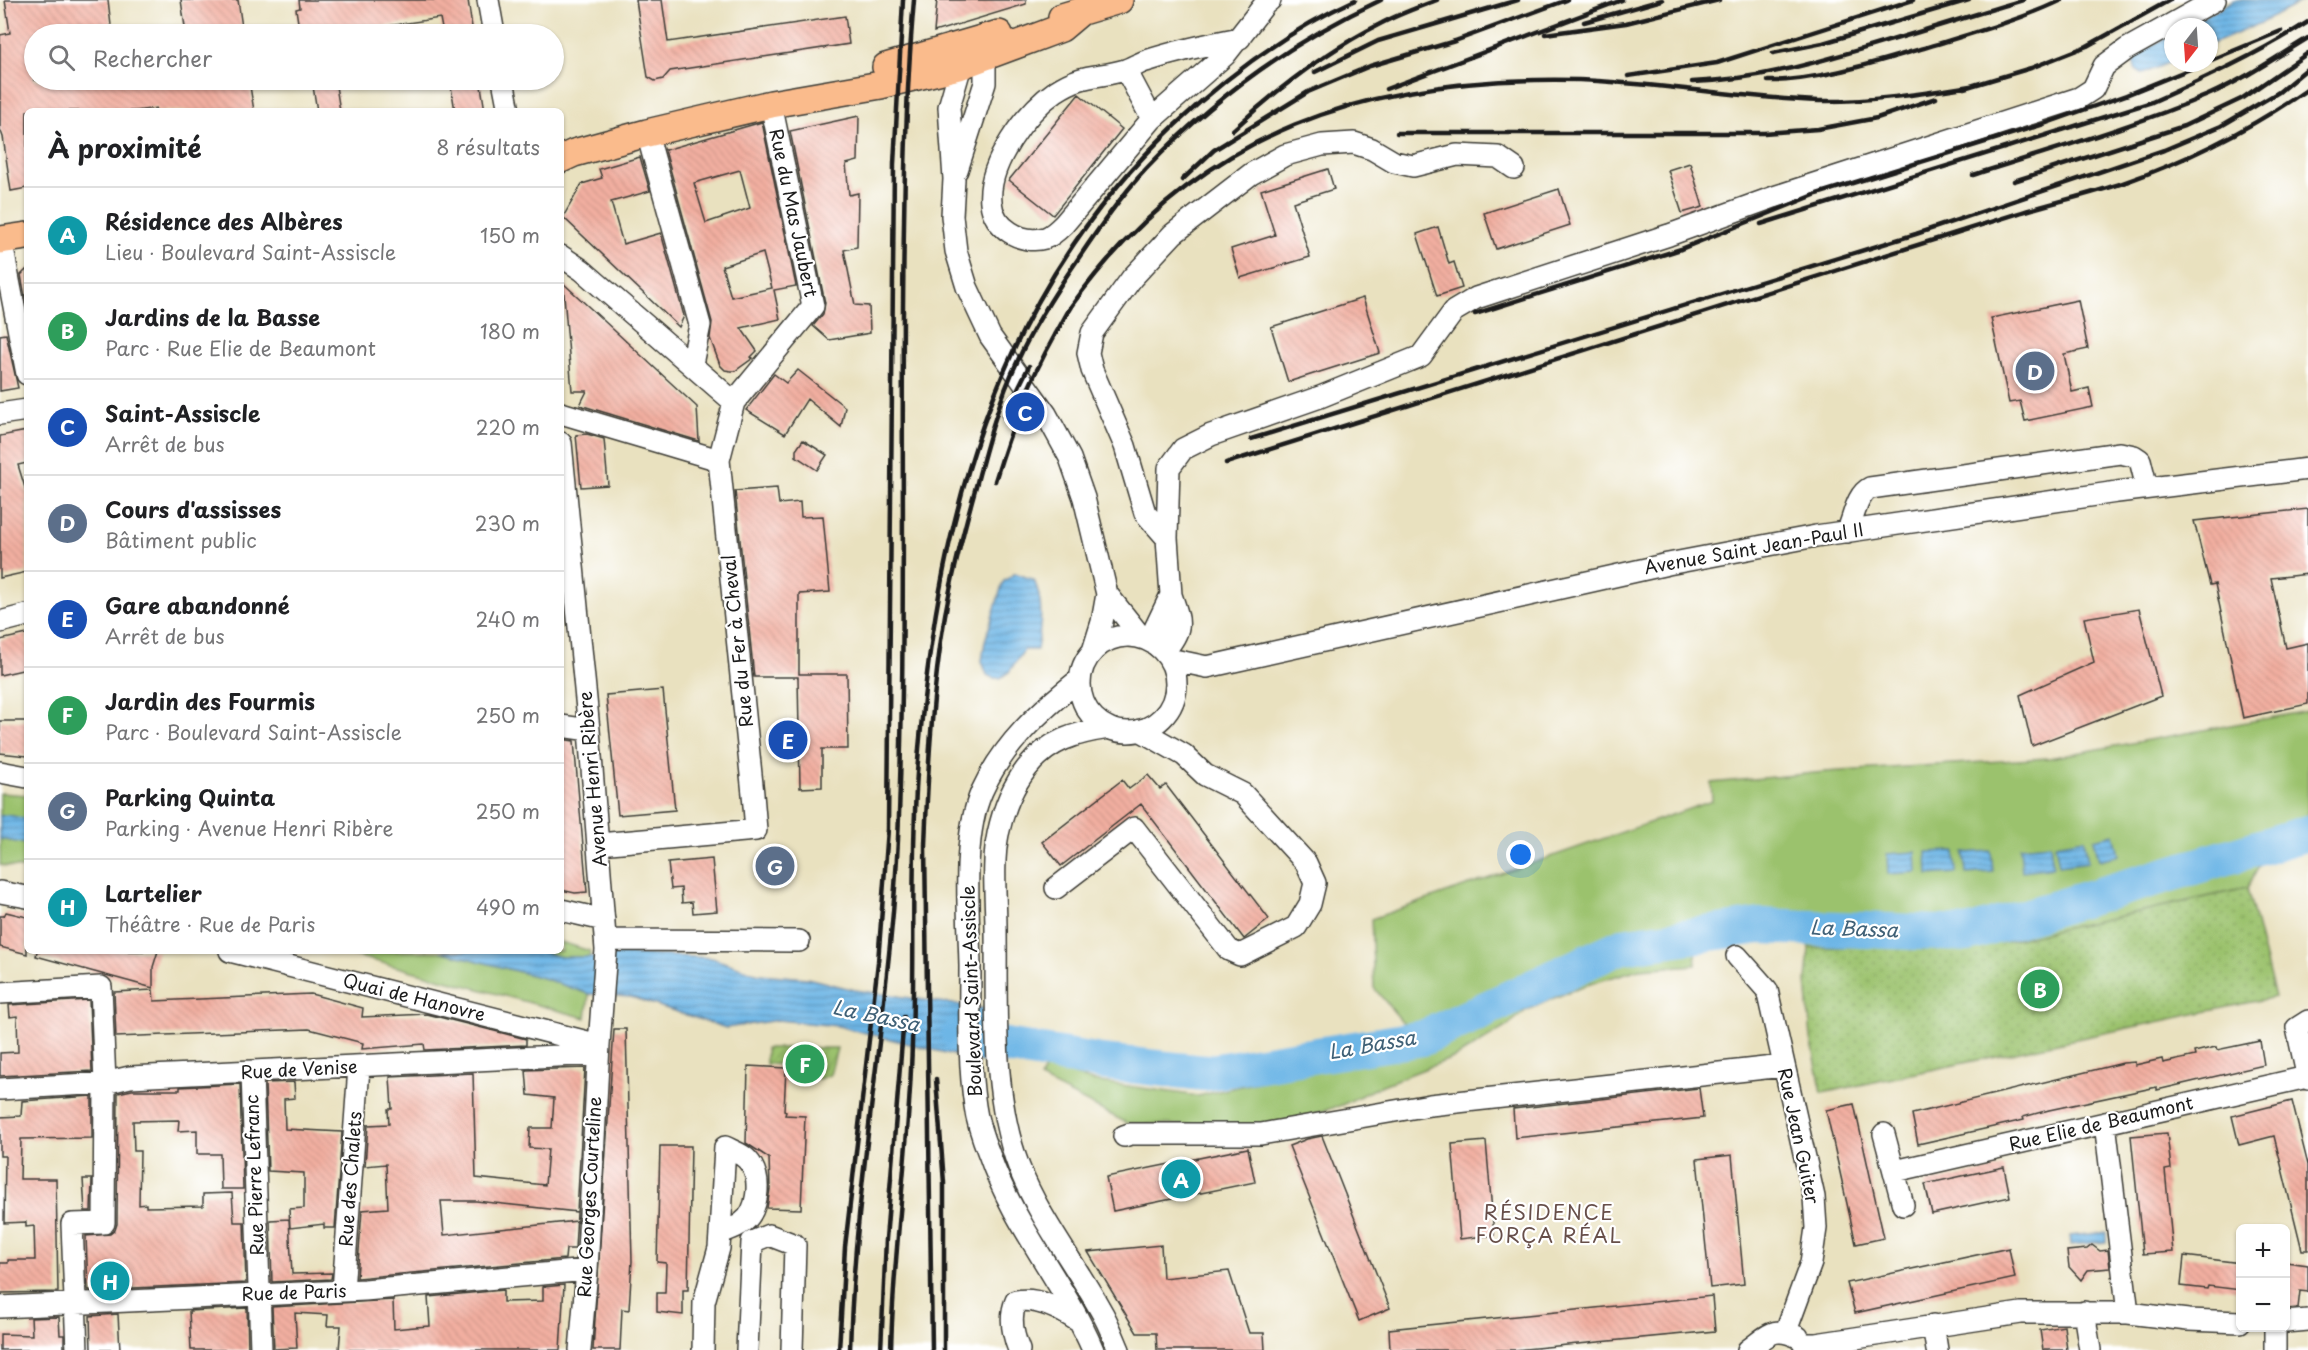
<!DOCTYPE html>
<html lang="fr">
<meta charset="utf-8">
<style>
body{margin:0;font-family:"Playpen Sans",sans-serif;background:#f6f6f6;color:#202124}
.controls{position:absolute;right:18px;bottom:18px;display:grid;overflow:hidden;border-radius:9px;box-shadow:0 2px 4px #0004}
.controls button{width:54px;height:54px;display:grid;place-items:center;padding:0;border:0;border-bottom:2px solid #e0e0e0;background:#fff;color:#202124;font:30px sans-serif}
.compass{position:absolute;left:2164px;top:18px;width:54px;height:54px;border-radius:50%;background:#fff;box-shadow:0 2px 4px #0004;rotate:197deg}
.you{position:absolute;left:1521px;top:855px;width:21px;height:21px;margin:-15px;border:4px solid #fff;border-radius:50%;background:#1a73e8;box-shadow:0 0 0 9px #1a73e833}
.badge{display:grid;place-items:center;width:39px;height:39px;border-radius:50%;background:#b5179e;color:#fff;font-size:20px;font-weight:700}
.pin{position:absolute;translate:-50% -50%;border:3px solid #fff;box-shadow:0 2px 6px #0006}
.list{margin:0;padding:0;list-style:none}
h2{display:flex;justify-content:space-between;align-items:center;height:78px;margin:0;padding:0 24px;font-size:26px}
h2 small{font-size:20px;font-weight:400;color:#757577}
.list li{display:grid;grid-template-columns:39px 1fr auto;gap:18px;align-items:center;box-sizing:border-box;height:96px;padding:0 24px;border-top:2px solid #e0e0e0}
.list b{display:block;font-size:22px;white-space:nowrap}
.list p{margin:0;font-size:20px;white-space:nowrap;color:#757577}
.list em{font-size:20px;font-style:normal;color:#757577}
.icon{flex:none;width:33px;height:33px;fill:none;stroke:currentColor;stroke-width:2;stroke-linecap:round;stroke-linejoin:round}
.map{position:relative;flex:none;width:2308px;height:1350px;overflow:hidden}
.search{position:absolute;background:#fff;box-shadow:0 2px 4px #0004;left:24px;top:24px;width:540px;height:66px;display:flex;align-items:center;gap:15px;box-sizing:border-box;padding:0 21px;border-radius:33px;color:#757577;font-size:22px}
.panel{position:absolute;background:#fff;box-shadow:0 2px 4px #0004;left:24px;top:108px;width:540px;height:846px;border-radius:9px}
.map>svg:first-child{display:block}
</style>
<div class="map">
<svg width="2308" height="1350" viewBox="0 0 2308 1350">
<defs>
<pattern id="park-dots" width="8" height="8" patternUnits="userSpaceOnUse" patternTransform="scale(1.5)"><rect width="8" height="8" fill="#9bc26d"/><path d="M2 2h.1M6 6h.1" fill="none" stroke="#85a65e" stroke-width="1.8" stroke-linecap="round"/></pattern>
<pattern id="garden-furrows" width="10" height="10" patternUnits="userSpaceOnUse" patternTransform="scale(1.5)"><rect width="10" height="10" fill="#9bc26d"/><path d="M-1 1l2-2M0 10L10 0M9 11l2-2" fill="none" stroke="#85a65e"/></pattern>
<pattern id="water-rules" width="6" height="5" patternUnits="userSpaceOnUse" patternTransform="scale(1.5)"><rect width="6" height="5" fill="#6db6e6"/><path d="M0 2.5h6" fill="none" stroke="#5993ba"/></pattern>
<pattern id="building-back-hatch" width="6" height="6" patternUnits="userSpaceOnUse" patternTransform="scale(1.5)"><rect width="6" height="6" fill="#f2afa0"/><path d="M-1 5l2 2M0 0l6 6M5-1l2 2" fill="none" stroke="#cf9689"/></pattern>
</defs>
<rect width="100%" height="100%" fill="#fff"/>
<filter id="ink" filterUnits="userSpaceOnUse"><feTurbulence type="fractalNoise" baseFrequency=".0167" numOctaves="2"/><feDisplacementMap in="SourceGraphic" scale="12" xChannelSelector="R" yChannelSelector="G"/><feConvolveMatrix kernelMatrix="1 2 1 2 8 2 1 2 1" color-interpolation-filters="sRGB"/></filter>
<filter id="wash" filterUnits="userSpaceOnUse"><feTurbulence type="fractalNoise" baseFrequency=".008" numOctaves="4" result="noise"/><feDisplacementMap in="SourceGraphic" scale="24" xChannelSelector="R" yChannelSelector="G"/><feGaussianBlur stdDeviation="1.35" result="paint"/><feColorMatrix in="noise" values="0 0 0 0 0 0 0 0 0 0 0 0 0 0 0 0 0 1.4 0 .05"/><feComposite in="paint" operator="in"/></filter>
<g filter="url(#wash)">
<rect width="100%" height="100%" fill="#e9e1bf"/>
<path fill="#9bc26d" stroke="#5c6f44" stroke-width="1.5" d="M2308 711V828L2275 838 2247 888 2004 942 1809 948 1790 914 1752 916 1693 926 1696 965 1639 969 1577 988 1525 1011 1506 1027 1458 1056 1380 1086 1342 1105 1301 1118 1258 1128 1127 1123 1040 1079 1046 1065 1092 1081 1198 1096 1421 1044 1374 988 1371 919 1712 801 1711 783 1825 772 2049 758Z
M0 793 27 795V819L0 816Z
M0 839 27 844V869L0 865Z
M561 942 590 951 589 957H561L539 951H561Z
M338 951H440L543 978 589 994 586 1018Z"/>
<path fill="url(#park-dots)" stroke="#5c6f44" stroke-width="1.5" d="M2247 888 2275 997 1822 1093 1811 1038 1806 981 1809 948 2004 942Z"/>
<path fill="url(#garden-furrows)" stroke="#5c6f44" stroke-width="1.5" d="M766 1048H837L830 1075 818 1079 788 1065 766 1064Z"/>
<path fill="url(#water-rules)" stroke="#446981" stroke-width="1.5" d="M2234 0H2305L2261 23 2209 45V27H2185Z
M2173 34V61L2142 74 2136 70 2133 62 2135 55Z
M1015 573 1034 580C1044 602 1041 626 1037 650H1024L1009 672 1000 678H993L987 675 982 661 985 641 1003 582Z
M8 815 27 819V844L0 839V816Z
M2114 834 2119 855 2099 860 2094 839Z
M2084 839 2088 862 2059 866 2055 844Z
M2050 844 2053 867 2022 871 2020 847Z
M1955 851 1956 873 1928 875 1927 852Z
M1991 851 1993 872 1966 874 1964 853Z
M1916 852 1917 872 1888 874 1887 854Z
M440 951H539L561 957H589L621 953 712 958 759 974 807 978 855 990 994 1010 998 1066 838 1026 778 1020 726 1028 631 997 589 994 543 978Z
M2107 1232V1242L2071 1245 2070 1236Z"/>
<g fill="none" stroke-linecap="round" stroke-linejoin="round">
<path stroke="#6db6e6" stroke-width="36" d="M959 1035 1000 1045 1102 1062 1204 1073 1423 1038 1622 946 1760 926 1968 934 2308 833"/>
</g>
<g id="blocks">
<path fill="url(#building-back-hatch)" fill-rule="evenodd" d="M5 0H108L112 34H34V80H249L254 111H156V108L136 111H27V188L11 191 3 137 0 129V35L10 33Z
M181 0H238L243 34H186Z
M299 0H468L473 34H443L440 18 335 34H305L304 28 299 29 296 9 300 8Z
M636 0H662L668 42 845 16 849 44 670 71 663 79 655 81 648 77Z
M937 0H1026V4L934 32Z
M312 80H335L340 111H317Z
M450 80H480L485 111H455Z
M1079 94 1122 129 1053 215 1009 180Z
M859 116 858 161 846 164 849 195 858 193 857 247 844 250 855 305 869 306 870 333 829 340 813 326 823 314 825 303 790 131Z
M762 122 796 286 774 290 780 319 741 328 757 351 751 357 753 358 735 371H731L725 370 720 365 710 338 712 322 665 150ZM740 170 750 208 706 223 694 183ZM763 253 772 288 731 297 722 266Z
M640 157 650 191 611 202 623 244 661 233 684 316 679 327 563 217 582 184 602 178 599 169Z
M1690 163 1703 207 1682 213 1668 170Z
M1328 169 1334 189 1293 202 1310 257 1240 278 1231 249 1275 235 1261 190Z
M1559 189 1570 225 1496 249 1484 213Z
M1438 227 1449 264 1454 262 1462 288 1437 296 1417 234Z
M27 269V307L21 275Z
M563 283 697 407 699 441 580 405 587 391H572Z
M1363 298 1380 353 1288 382 1271 327Z
M2078 300 2088 349 2064 354 2072 392 2089 388 2093 407 2025 421 2020 401 2009 403 1991 318Z
M6 334 18 388 0 391V335Z
M798 370 845 407 841 427 807 399 785 434 746 410 774 374 786 383Z
M27 431V463L18 465 27 494V572L0 578V436Z
M587 434 604 439 608 485 581 487 576 435Z
M803 440 827 455 817 470 796 456V450Z
M777 488 779 504 800 502 801 517 823 516 830 592 799 594V674H847L848 749H822V787L800 788 798 677H754L735 491Z
M2308 509V574L2271 578 2286 648 2308 643V704L2243 718 2215 584 2210 585 2194 521Z
M2139 609 2161 696 2032 746 2020 695 2094 662 2084 618Z
M27 634V669L0 675V640Z
M663 690 675 810 618 815 606 695Z
M0 721H27V756L0 753Z
M561 739 574 741 587 892 575 893 561 890Z
M1148 775 1160 789 1166 785 1269 919 1244 939 1141 804 1061 866 1042 842 1122 780 1129 789Z
M712 859 717 911 693 913 692 902 682 903 681 888 671 889 668 863Z
M6 912 27 917V954L0 947V916H4Z
M37 951H158L153 967V988L36 956Z
M153 990 154 1001 311 994 363 1008 362 1017 427 1014 526 1039V1045L425 1050 424 1044 362 1049 363 1043 309 1029 116 1037 114 992Z
M89 1000 92 1071 0 1076V1053L18 1052 17 1016 10 1017 9 1005Z
M614 1029H626L632 1261 629 1310 622 1309 620 1350H593Z
M2260 1041 2264 1065 2157 1090V1087L2049 1110 2023 1117 2024 1120 1918 1144 1912 1114 2123 1063 2135 1062V1065L2162 1059 2163 1063 2195 1056 2194 1052 2216 1047 2217 1050Z
M748 1066 786 1068 784 1111 786 1112 785 1115 805 1116 801 1209 767 1208 770 1189 769 1158 746 1143Z
M585 1068 575 1249H566L565 1259 357 1278 362 1210 388 1208 386 1164 365 1166 368 1125 389 1124 388 1109H392L390 1077 473 1073 476 1178 545 1185 548 1149 529 1148 530 1128H552L554 1098 528 1095 526 1070ZM441 1201H476L577 1212V1221L444 1235Z
M294 1082 295 1098 284 1099 285 1129 342 1132 335 1228H324V1224L290 1228 289 1209 304 1208V1173L268 1171 265 1083Z
M240 1084 243 1189H221L220 1154H197V1130L178 1131 179 1120 133 1121 134 1151H140L139 1205 146 1204V1207L203 1206V1194L232 1193 234 1222H244L246 1283 88 1290 86 1236 110 1234 115 1230 117 1224 118 1093 132 1090H180V1087Z
M1699 1088 1703 1118 1515 1138 1513 1109Z
M92 1096V1138L21 1139 20 1179H56L58 1292 0 1293V1263H8V1260H35L34 1226 26 1227V1222L4 1223 5 1156H0V1117L21 1116 22 1101Z
M2292 1101 2308 1165V1250H2302L2274 1136 2239 1145 2232 1116Z
M1854 1104 1884 1238 1856 1244 1826 1110Z
M2167 1133 2171 1169 2165 1170 2173 1252 2143 1254 2131 1136Z
M1322 1136 1390 1308 1359 1321 1289 1146 1307 1139Z
M1486 1141 1494 1235 1460 1239 1452 1144Z
M660 1146H691L688 1290H683V1315L657 1312V1293H665L666 1263 657 1262Z
M1248 1148 1255 1182 1113 1211 1106 1177Z
M1732 1155 1744 1284 1710 1288 1697 1159Z
M2004 1167 2010 1197 1932 1214 1925 1184Z
M83 1179H92L91 1211H85Z
M289 1219 292 1274 332 1273 331 1279 272 1282 270 1220Z
M1161 1245 1163 1278 1229 1271 1249 1333H1264L1265 1350H1157L1156 1333H1137L1088 1252Z
M2092 1245 2100 1251 2108 1250 2110 1268 2088 1270 2081 1280 2069 1267 2067 1251 2087 1249Z
M2009 1248 2015 1278 1855 1313 1847 1283Z
M2184 1256 2241 1263V1290L2208 1286 2207 1289 2181 1286Z
M2286 1262 2308 1265V1292L2300 1291 2298 1308 2286 1309Z
M564 1285 560 1350H339L341 1326H327L328 1315 295 1313 297 1348 274 1349 272 1307 393 1300 394 1329 415 1327 430 1326 428 1297 503 1290V1302L543 1301V1287Z
M1712 1296 1715 1331 1515 1350H1390L1389 1329Z
M247 1308 248 1350H191L189 1311Z
M118 1314 120 1350H91L90 1316Z
M59 1317 60 1335H64V1350H0V1334L32 1335 31 1318Z
M2064 1326 2067 1350H2043L2040 1330Z"/>
</g>
</g>
<g filter="url(#ink)">
<use href="#blocks" fill-opacity="0" stroke="#3b3a34" stroke-width="1.5"/>
<g fill="none" stroke-linecap="round" stroke-linejoin="round">
<defs>
<path id="minor" d="M488 0 494 34
M1240 38C1208 44 1177 51 1146 61 1139 63 1132 68 1125 70 1098 78 1083 73 1056 91 1026 112 987 164 991 202 993 227 1021 245 1045 238 1052 236 1059 229 1064 224L1152 119 1225 55 1265 4 1270 0
M964 55 949 107 954 179 952 216 956 251 967 287 990 336 1046 414 1070 458 1084 498 1107 594 1102 622 1093 651
M1126 70 1152 119
M503 80 509 111
M647 133 700 325 692 364
M957 170 985 83V55L974 53
M1 239 27 374
M561 256 582 270 734 402
M561 413 719 460 753 794 756 830 599 844
M0 414 27 410
M561 443 589 730 606 950 599 1045 587 1270 580 1350
M719 460 734 402 813 306 771 104
M1847 532C1854 518 1856 495 1870 488L2120 453 2134 456 2140 460 2147 488
M1167 538 1145 513 1125 446 1092 370 1088 353 1092 333 1132 278 1173 234 1251 174 1285 155 1322 145 1354 143 1372 149 1394 162 1413 166 1457 155 1498 157 1514 168
M1107 594 1142 638
M1171 595 1167 538 1169 468 1183 449 1211 435 1320 397 1421 356 1454 311 1476 298 1669 235 1774 197 2079 98 2093 89 2104 66 2127 49 2215 0
M0 622 27 615
M1080 684a48 48 0 1 1 96 0a48 48 0 1 1-96 0Z
M1149 641 1171 595C1181 624 1183 627 1164 652
M1169 659 1207 667 1668 564 1816 536 2117 492 2308 469
M1080 679C1041 710 1003 744 982 791 961 838 969 914 970 966 970 1012 968 1060 975 1106 977 1122 983 1139 989 1154 1013 1225 1064 1282 1093 1350
M561 726 589 730
M1109 728C1075 733 1049 740 1027 768 1012 787 1003 811 998 834 992 864 996 899 996 929 997 1006 991 1094 1019 1167 1039 1218 1074 1262 1100 1309 1108 1322 1113 1336 1119 1350
M0 772 27 777
M1056 888 1134 828 1229 950 1240 955 1296 927 1310 904 1315 883 1306 863 1243 794 1205 775 1184 755 1140 730
M0 892 27 897
M561 910 604 920
M606 940 799 941
M230 951 599 1045
M1737 956 1767 990 1814 1197 1816 1228 1811 1263 1786 1331
M0 993 101 987 105 1083 104 1223 72 1224 77 1350
M2308 1021 2297 1028 2308 1079
M252 1072 261 1350
M0 1089 105 1083 130 1077 598 1054
M2105 1123 2128 1313
M1884 1134 1903 1205
M1124 1136 1130 1134H1261L1430 1105 1783 1066
M1895 1171 2307 1077
M343 1291 359 1067
M0 1307 365 1290 587 1270
M2084 1312 2090 1350
M2286 1322 2308 1320
M1933 1325 1937 1350
M2275 1328V1350
M1804 1344H1816L2021 1313H2128L2188 1320 2240 1322
M703 1350 704 1302 719 1248 720 1233 725 1147C735 1152 746 1155 752 1166 761 1182 758 1212 742 1223 736 1228 727 1230 720 1233
M747 1350 752 1242 769 1235 795 1245 792 1350
M1019 1350C1013 1335 1009 1317 1016 1301 1038 1297 1060 1309 1078 1321
M1748 1350C1768 1336 1773 1325 1798 1337"/>
<path id="major" d="M1062 17 1119 0
M886 67 999 34
M561 159 574 153 647 133 771 104 881 85 959 66 1061 28 1080 12
M0 240 27 236"/>
</defs>
<use href="#minor" stroke="#3b3a34" stroke-width="24"/>
<use href="#major" stroke="#3b3a34" stroke-width="30"/>
<use href="#minor" stroke="#fff" stroke-width="21"/>
<use href="#major" stroke="#fabb8c" stroke-width="27"/>
<path stroke="#1c1c1c" stroke-width="4.5" d="M1584 22 1662 0
M1545 34 1626 23 1719 0
M1773 53 1823 43 1969 0
M2209 61 2281 31
M1315 72 1378 41 1518 0
M1628 76 1717 63 1913 0
M1768 81C1818 81 1876 62 1924 48 1970 34 2018 21 2062 0
M1692 82C1761 80 1826 60 1892 40 1936 27 1979 13 2023 0
M1964 88 2031 68 2087 46 2170 0
M1386 89 1622 0
M1233 130C1277 89 1328 50 1382 23 1399 14 1419 7 1437 0
M1397 133H1764L1818 129 1877 118 1936 98
M1973 175C2051 150 2132 127 2208 95 2243 80 2275 58 2308 38
M1182 180 1214 150 1308 92 1370 66 1455 41 1567 0
M2014 181 2184 126 2241 99 2308 53
M1761 224 2152 102C2206 78 2258 54 2308 22
M1475 314 1681 249 1817 194 2044 124 2126 95 2205 63
M1004 417 1029 366
M1251 439 1916 234 2164 150 2221 126 2279 92 2308 68
M1226 463 2016 214C2051 203 2088 195 2123 183 2188 160 2252 128 2308 89
M995 481C1011 429 1028 383 1055 335 1061 325 1066 314 1072 305 1199 129 1370 75 1579 80 1660 83 1739 98 1819 101 1870 102 1920 94 1970 86
M936 1079 944 1183V1350
M839 1350 845 1247 878 962 888 829 894 164 903 0
M850 1350C855 1171 893 995 899 815 905 646 902 475 903 306 904 203 905 102 914 0
M881 1350 886 1239 904 1017
M891 1350C893 1256 907 1163 911 1069 916 971 910 872 917 773 936 529 990 300 1175 125 1227 76 1289 30 1355 0
M932 1350 925 845C928 768 932 691 945 615 953 572 964 529 976 486 987 444 999 399 1018 360 1034 325 1056 291 1078 259 1099 228 1120 197 1146 169 1213 98 1293 41 1381 0"/>
</g>
</g>
<g text-anchor="middle" stroke-width="4.5" stroke-linejoin="round" paint-order="stroke">
<g font-size="18" fill="#1c1c1c" stroke="#fff">
<text transform="translate(793 213) rotate(78)" y="6">Rue du Mas Jaubert</text>
<text transform="translate(1754 549) rotate(-10)" y="6">Avenue Saint Jean-Paul II</text>
<text transform="translate(738 641) rotate(-96)" y="6">Rue du Fer à Cheval</text>
<text transform="translate(593 779) rotate(-95)" y="6">Avenue Henri Ribère</text>
<text transform="translate(972 991) rotate(-92)" y="6">Boulevard Saint-Assiscle</text>
<text transform="translate(414 998) rotate(14)" y="6">Quai de Hanovre</text>
<text transform="translate(299 1070) rotate(-3)" y="6">Rue de Venise</text>
<text transform="translate(2101 1124) rotate(-13)" y="6">Rue Elie de Beaumont</text>
<text transform="translate(1798 1136) rotate(78)" y="6">Rue Jean Guiter</text>
<text transform="translate(255 1175) rotate(-92)" y="6">Rue Pierre Lefranc</text>
<text transform="translate(351 1179) rotate(-86)" y="6">Rue des Chalets</text>
<text transform="translate(590 1197) rotate(-87)" y="6">Rue Georges Courteline</text>
<text transform="translate(294 1293) rotate(-2)" y="6">Rue de Paris</text>
</g>
<g font-size="20" font-style="italic" fill="#406177" stroke="#fff">
<text transform="translate(1854 929) rotate(2)" y="7">La Bassa</text>
<text transform="translate(876 1016) rotate(12)" y="7">La Bassa</text>
<text transform="translate(1372 1045) rotate(-10)" y="7">La Bassa</text>
</g>
<g font-size="20" letter-spacing="1.5" fill="#674f4a" stroke="#fff">
<text x="1549" y="1220">RÉSIDENCE<tspan x="1549" dy="23">FORÇA RÉAL</tspan></text>
</g>
</g>
</svg>
<div class="controls">
<button>+</button>
<button>−</button>
</div>
<svg class="compass" viewBox="-18 -18 36 36"><path d="M0-13l5 13h-10z" fill="#e53935"/><path d="M0 13l5-13h-10z" fill="#757577"/></svg>
<div class="you"></div>
<div class="pin badge" style="left:1181px;top:1179px;background:#0f9aa8">A</div>
<div class="pin badge" style="left:2040px;top:989px;background:#2e9e5b">B</div>
<div class="pin badge" style="left:1025px;top:412px;background:#1a4fb4">C</div>
<div class="pin badge" style="left:2035px;top:371px;background:#5c6f8a">D</div>
<div class="pin badge" style="left:788px;top:740px;background:#1a4fb4">E</div>
<div class="pin badge" style="left:805px;top:1064px;background:#2e9e5b">F</div>
<div class="pin badge" style="left:775px;top:866px;background:#5c6f8a">G</div>
<div class="pin badge" style="left:110px;top:1281px;background:#0f9aa8">H</div>
<div class="search"><svg class="icon" aria-label="search" viewBox="0 0 24 24"><circle cx="10" cy="10" r="6"/><path d="M15 15l6 6"/></svg>Rechercher</div>
<section class="panel">
<h2>À proximité<small>8 résultats</small></h2>
<ul class="list">
<li><span class="badge" style="background:#0f9aa8">A</span><div><b>Résidence des Albères</b><p>Lieu · Boulevard Saint-Assiscle</p></div><em>150 m</em></li>
<li><span class="badge" style="background:#2e9e5b">B</span><div><b>Jardins de la Basse</b><p>Parc · Rue Elie de Beaumont</p></div><em>180 m</em></li>
<li><span class="badge" style="background:#1a4fb4">C</span><div><b>Saint-Assiscle</b><p>Arrêt de bus</p></div><em>220 m</em></li>
<li><span class="badge" style="background:#5c6f8a">D</span><div><b>Cours d'assisses</b><p>Bâtiment public</p></div><em>230 m</em></li>
<li><span class="badge" style="background:#1a4fb4">E</span><div><b>Gare abandonné</b><p>Arrêt de bus</p></div><em>240 m</em></li>
<li><span class="badge" style="background:#2e9e5b">F</span><div><b>Jardin des Fourmis</b><p>Parc · Boulevard Saint-Assiscle</p></div><em>250 m</em></li>
<li><span class="badge" style="background:#5c6f8a">G</span><div><b>Parking Quinta</b><p>Parking · Avenue Henri Ribère</p></div><em>250 m</em></li>
<li><span class="badge" style="background:#0f9aa8">H</span><div><b>Lartelier</b><p>Théâtre · Rue de Paris</p></div><em>490 m</em></li>
</ul>
</section>
</div>
